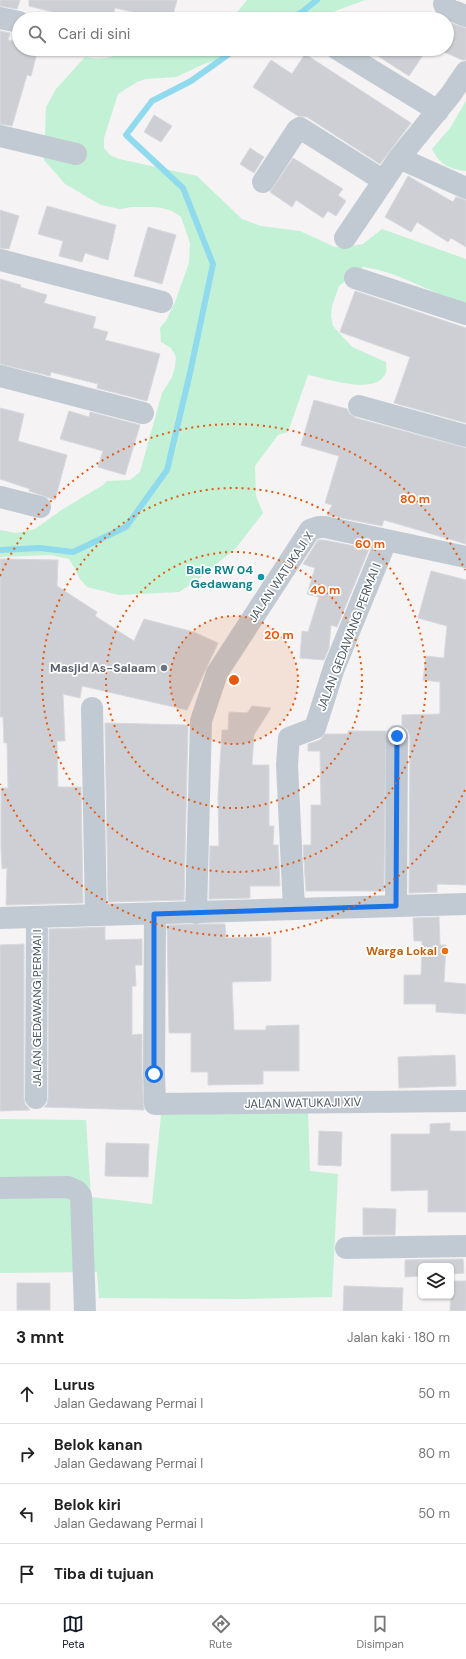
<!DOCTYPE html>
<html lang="id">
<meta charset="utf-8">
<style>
body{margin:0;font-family:"DM Sans",sans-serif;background:#f2f2f2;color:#222}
.controls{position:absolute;right:12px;bottom:12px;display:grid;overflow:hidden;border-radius:6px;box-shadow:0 1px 3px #0004}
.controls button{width:36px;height:36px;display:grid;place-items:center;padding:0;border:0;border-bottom:1px solid #e0e0e0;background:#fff;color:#222;font:20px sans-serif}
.stop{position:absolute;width:12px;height:12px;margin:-9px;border:3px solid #1a73e8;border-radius:50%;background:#fff}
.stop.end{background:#1a73e8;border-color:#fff;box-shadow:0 1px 4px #0008}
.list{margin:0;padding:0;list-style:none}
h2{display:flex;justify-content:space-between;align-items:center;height:52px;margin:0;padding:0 16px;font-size:17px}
h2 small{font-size:13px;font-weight:400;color:#767676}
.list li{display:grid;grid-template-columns:26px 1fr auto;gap:12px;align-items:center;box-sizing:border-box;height:60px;padding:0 16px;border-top:1px solid #e0e0e0}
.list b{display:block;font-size:15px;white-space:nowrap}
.list p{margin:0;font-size:13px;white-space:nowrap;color:#767676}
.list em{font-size:13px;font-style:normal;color:#767676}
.icon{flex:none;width:22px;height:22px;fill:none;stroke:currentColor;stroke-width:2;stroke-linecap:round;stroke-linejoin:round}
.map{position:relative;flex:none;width:466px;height:1311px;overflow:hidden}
.search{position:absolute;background:#fff;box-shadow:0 1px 3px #0004;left:12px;right:12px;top:12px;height:44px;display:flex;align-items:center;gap:10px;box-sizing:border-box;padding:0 14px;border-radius:22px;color:#767676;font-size:15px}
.sheet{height:292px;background:#fff}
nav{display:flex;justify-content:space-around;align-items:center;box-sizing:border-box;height:56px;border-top:1px solid #e0e0e0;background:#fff;font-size:11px;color:#767676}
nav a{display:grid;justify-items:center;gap:2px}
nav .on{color:#111827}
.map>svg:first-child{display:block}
</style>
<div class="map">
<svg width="466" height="1311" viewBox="0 0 466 1311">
<rect width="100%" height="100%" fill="#f5f3f3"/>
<path fill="#c3f1d5" d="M247 0H365L314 19H227L239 10Z
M126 49H248L243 52 204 64 176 77 146 79 137 82 118 94 104 138V148L110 155 119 159 197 176 242 219 261 226 300 231 335 247H345L363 244 382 229 466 259V303C458 300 450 298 442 295 416 285 391 270 363 267L339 286 332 306 331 316 333 326 352 347 386 362C386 365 387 369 386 372 378 397 325 378 308 375L288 432 278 435 255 466 256 496 263 513 236 548 196 581 179 592 119 595 87 587 80 579 76 571 69 559 51 555 0 557V530L16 533 35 529 60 511 103 485 107 481 130 480 140 472 162 393 172 377 175 367 176 357 171 348 161 342 160 328 166 321 175 302 189 263 190 243 181 217 172 211 162 208 151 207H131L120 209 101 205 65 184 44 160 46 107 56 89 85 57C103 60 111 59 126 49Z
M466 101V171C448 168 441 166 432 149L450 128Z
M308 1112 310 1171 338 1174 332 1297 243 1299 99 1298 97 1272 0 1273V1119L86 1120 91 1197 152 1204 161 1115Z"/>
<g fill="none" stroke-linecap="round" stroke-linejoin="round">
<path stroke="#90daee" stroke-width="6" d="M290 19 302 12 317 0
M0 550 40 548 73 552 126 527 167 470 190 373 213 264 183 188 126 135 152 101 191 81 236 49"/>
</g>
<path fill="#cdcfd5" stroke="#d7d9de" d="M0 0H20L17 9 0 6Z
M29 0H177L172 19H164L115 8 112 19H80L29 6Z
M447 22 466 28V60H462L438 49H447Z
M0 31 10 33 8 40 19 42V49H38L31 76 27 75 12 126 0 124Z
M367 49H427L409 76Z
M305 54 411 123 380 164 307 117 298 116 253 87 271 60 292 74Z
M154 115 172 126 161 142 144 132Z
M250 148 264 157 254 173 240 164Z
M293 158 343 189 338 195 346 201 336 216 328 211 323 218 296 200 292 207 270 192Z
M408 176 453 202 456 197 466 200V247L451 238 448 242 417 222 411 232 385 217Z
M47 206 116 225 108 260 85 253 82 262 59 256 63 241 38 234Z
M0 210 19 216 9 249 0 248Z
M148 227 176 235 162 284 134 276Z
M0 279 21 285 20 287 47 295 44 303 96 317 93 328 108 332 105 340 160 354 147 401 97 388 98 384 51 372 50 376 0 364Z
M355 291 466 328V423L394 403 410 357 340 332Z
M314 400 347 409 350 414 356 418 466 448V544L384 520 382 526 327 515 332 505 325 503 339 456 301 445Z
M0 408 24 414 18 441 67 455 55 500 29 491 30 489 0 479Z
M69 411 89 417 90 412 140 425 125 475 98 467 103 451 60 439Z
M318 540H324L369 549 337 627 331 625 329 648 324 660 300 658 302 631 308 632 319 597 307 594 315 568 303 564Z
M0 559 58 560 57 586 97 612 95 616 134 641 144 619 194 632 218 643 187 710 82 686 80 698 63 694 65 741H57L58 787H81L83 903 6 905 7 868 2 869 1 848V788H8L7 743H4L3 717H0Z
M431 571 466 580V885L437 884V892L409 893 410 736 408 730 402 725V715L440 714V682L423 680 426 656 444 658 447 626 418 618Z
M252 706 271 708 254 735 252 765H269V826H274L273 845H278L280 886H250V898L209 899 210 846H219L218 797 222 730H228L229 712 247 713Z
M105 723 188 725 184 900 108 902Z
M348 731H386L384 891H306L303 845H311V805H321L320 751H308V744L320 740 325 734H348Z
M439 917 440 945H446L444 982 466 984V1014L436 1012V1004H404V975H421L422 941H414L413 918Z
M200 924H225L226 938 271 937V981L232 982 234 1030H266V1026L299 1025V1071H263V1084L208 1085V1072H191V1033H169L167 925Z
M105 927V940L142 939V965H135L136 986H132V1035L142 1034V1074L144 1110 44 1107 47 1104 48 1098 49 929Z
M24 944V1098L25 1104 30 1110 0 1111V945Z
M455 1055 456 1086 399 1088 398 1057Z
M450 1123V1131H466V1212H428V1190L391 1191V1134H430V1124Z
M319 1131 342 1132 341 1166 318 1165Z
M106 1143 149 1144 148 1177 105 1176Z
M363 1208 396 1209 395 1235H363Z
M463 1259 464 1273 451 1274V1266H421V1276L405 1277V1260Z
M451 1281H466V1311H450Z
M17 1283H50V1310H17Z
M344 1286 403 1288 402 1311H343Z"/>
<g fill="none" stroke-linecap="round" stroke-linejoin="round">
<path stroke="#c1cad2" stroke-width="22" d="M445 0 444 4 446 8 466 16
M0 18 19 22
M337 49 438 111
M0 136 76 154
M399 158 466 188
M263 182 297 130 300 128 384 181
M345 238 399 158 451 94 466 72
M0 260 162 302
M355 278 466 314
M0 376 143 413
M359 406 466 436
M0 497 40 507
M92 708 96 915
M396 906 397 736
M294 909 287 765 289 738 315 728 334 668 386 541
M196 913 201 721 217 673 310 530 319 527H325L466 557
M155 914 154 1074 155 1104 466 1101
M0 918 466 904
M36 1098 37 917
M0 1188 68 1187 77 1191 81 1196 85 1311
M346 1248 466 1246"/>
</g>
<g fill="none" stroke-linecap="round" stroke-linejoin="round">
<path stroke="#1a73e8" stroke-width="5" d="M154 1074V914L396 906 397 736"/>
</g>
<circle cx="234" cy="680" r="64" fill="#e8590c" fill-opacity=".12"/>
<g fill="none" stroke="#e8590c" stroke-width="2" stroke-dasharray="2 4">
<circle cx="234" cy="680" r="64"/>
<circle cx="234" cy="680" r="128"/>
<circle cx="234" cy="680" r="192"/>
<path d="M465 790A256 256 0 0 1 0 784M0 576A256 256 0 0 1 465 570"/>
</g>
<circle fill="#0f9aa8" stroke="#fff" stroke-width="1.5" cx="261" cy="577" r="4"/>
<circle fill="#6b7280" stroke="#fff" stroke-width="1.5" cx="164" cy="668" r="4"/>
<circle fill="#e8710a" stroke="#fff" stroke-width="1.5" cx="445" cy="951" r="4"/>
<g text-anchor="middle" stroke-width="3.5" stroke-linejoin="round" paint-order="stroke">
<g font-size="12" font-weight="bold" fill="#0d838f" stroke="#fff" text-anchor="end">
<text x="253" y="574">Bale RW 04<tspan x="253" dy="14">Gedawang</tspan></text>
</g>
<g font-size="12" fill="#4a5661" stroke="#fff">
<text transform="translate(281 577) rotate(-56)" y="4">JALAN WATUKAJI X</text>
<text transform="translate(349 637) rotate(-69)" y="4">JALAN GEDAWANG PERMAI I</text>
<text transform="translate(37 1008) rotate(-90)" y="4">JALAN GEDAWANG PERMAI I</text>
<text transform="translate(303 1103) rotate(-1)" y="4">JALAN WATUKAJI XIV</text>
</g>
<g font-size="12" font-weight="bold" fill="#5b616d" stroke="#fff" text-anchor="end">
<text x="156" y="672">Masjid As-Salaam</text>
</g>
<g font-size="12" font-weight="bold" fill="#c56008" stroke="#fff" text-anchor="end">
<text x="437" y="955">Warga Lokal</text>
</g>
</g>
<circle cx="234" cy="680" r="6" fill="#e8590c" stroke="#fff" stroke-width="2"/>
<g font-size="12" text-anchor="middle" font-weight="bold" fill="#e8590c" stroke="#fff" stroke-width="3.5" stroke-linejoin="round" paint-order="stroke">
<text x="415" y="503">80 m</text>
<text x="370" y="548">60 m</text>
<text x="325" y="594">40 m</text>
<text x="279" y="639">20 m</text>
</g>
</svg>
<div class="controls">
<button><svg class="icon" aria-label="layers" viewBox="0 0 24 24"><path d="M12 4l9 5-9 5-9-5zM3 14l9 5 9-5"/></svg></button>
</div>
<div class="stop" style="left:154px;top:1074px"></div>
<div class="stop end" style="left:397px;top:736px"></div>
<div class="search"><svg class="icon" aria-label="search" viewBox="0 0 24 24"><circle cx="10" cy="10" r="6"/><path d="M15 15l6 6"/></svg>Cari di sini</div>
</div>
<section class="sheet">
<h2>3 mnt<small>Jalan kaki · 180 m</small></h2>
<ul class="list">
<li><svg class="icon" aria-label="ahead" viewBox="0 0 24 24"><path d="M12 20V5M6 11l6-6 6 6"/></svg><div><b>Lurus</b><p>Jalan Gedawang Permai I</p></div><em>50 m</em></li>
<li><svg class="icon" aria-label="right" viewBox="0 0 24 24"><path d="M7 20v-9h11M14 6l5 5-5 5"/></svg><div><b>Belok kanan</b><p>Jalan Gedawang Permai I</p></div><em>80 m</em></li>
<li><svg class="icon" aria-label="left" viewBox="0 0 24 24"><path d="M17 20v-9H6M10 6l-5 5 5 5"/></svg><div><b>Belok kiri</b><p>Jalan Gedawang Permai I</p></div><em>50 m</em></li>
<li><svg class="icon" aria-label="arrive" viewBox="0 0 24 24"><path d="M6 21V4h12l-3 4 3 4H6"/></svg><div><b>Tiba di tujuan</b></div></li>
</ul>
</section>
<nav>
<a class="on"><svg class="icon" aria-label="map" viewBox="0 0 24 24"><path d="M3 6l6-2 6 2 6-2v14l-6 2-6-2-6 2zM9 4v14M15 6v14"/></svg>Peta</a>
<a><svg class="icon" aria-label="directions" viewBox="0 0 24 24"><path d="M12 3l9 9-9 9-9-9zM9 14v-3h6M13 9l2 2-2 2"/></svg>Rute</a>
<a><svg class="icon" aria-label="saved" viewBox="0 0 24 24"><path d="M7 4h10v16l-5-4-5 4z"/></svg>Disimpan</a>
</nav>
